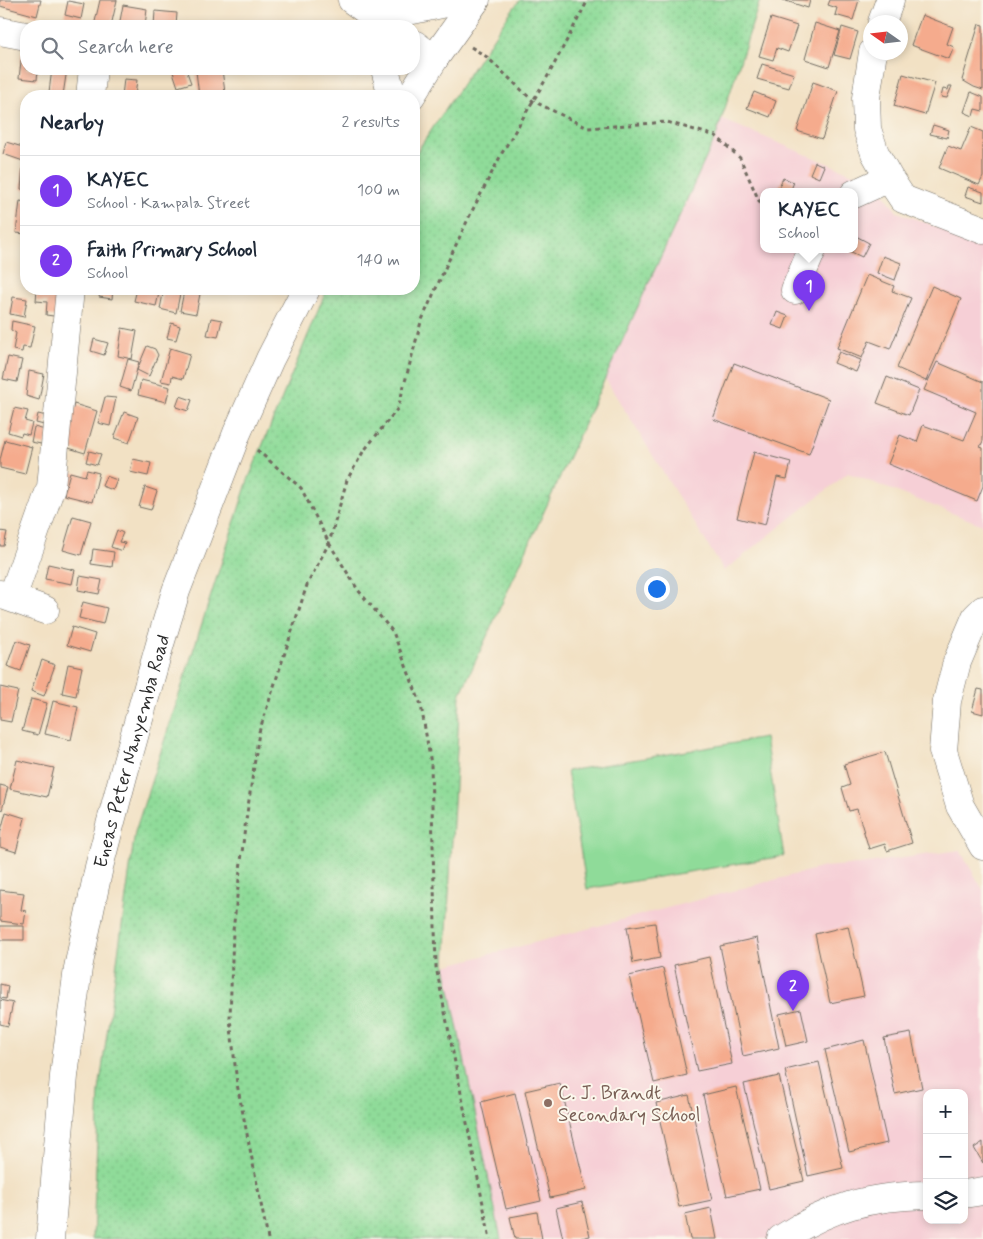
<!DOCTYPE html>
<meta charset="utf-8">
<style>
body{margin:0;font-family:Mynerve,sans-serif;background:#f2f2f3;color:#1f2937}
.controls{position:absolute;right:15px;bottom:15px;display:grid;overflow:hidden;border-radius:10px;box-shadow:0 2px 8px #0003}
.controls button{width:45px;height:45px;display:grid;place-items:center;padding:0;border:0;border-bottom:1px solid #e0e1e3;background:#fff;color:#1f2937;font:25px sans-serif}
.compass{position:absolute;left:863px;top:15px;width:45px;height:45px;border-radius:50%;background:#fff;box-shadow:0 2px 8px #0003;rotate:284deg}
.you{position:absolute;left:656px;top:588px;width:18px;height:18px;margin:-12px;border:4px solid #fff;border-radius:50%;background:#1a73e8;box-shadow:0 0 0 8px #1a73e833}
.badge{display:grid;place-items:center;width:32px;height:32px;border-radius:50%;background:#7c3aed;color:#fff;font-size:16px;font-weight:700}
.pin{position:absolute;translate:-50% -41px;filter:drop-shadow(0 1px 2px #0008)}
.pin::after{content:'';position:absolute;top:26px;width:18px;height:15px;background:inherit;clip-path:polygon(0 0,100% 0,50% 100%)}
.popup{position:absolute;left:760px;top:188px;width:98px;height:65px;box-sizing:border-box;display:grid;place-content:center;border-radius:10px;background:#fff;filter:drop-shadow(0 1px 4px #0005);font-size:16px;white-space:nowrap;color:#747a83}
.popup b{font-size:19px;color:#1f2937}
.popup::after{content:'';position:absolute;left:50%;top:100%;margin-left:-10px;border:10px solid transparent;border-top-color:#fff}
.list{margin:0;padding:0;list-style:none}
h2{display:flex;justify-content:space-between;align-items:center;height:65px;margin:0;padding:0 20px;font-size:21px}
h2 small{font-size:16px;font-weight:400;color:#747a83}
.list li{display:grid;grid-template-columns:32px 1fr auto;gap:15px;align-items:center;box-sizing:border-box;height:70px;padding:0 20px;border-top:1px solid #e0e1e3}
.list b{display:block;font-size:19px;white-space:nowrap}
.list p{margin:0;font-size:16px;white-space:nowrap;color:#747a83}
.list em{font-size:16px;font-style:normal;color:#747a83}
.icon{flex:none;width:28px;height:28px;fill:none;stroke:currentColor;stroke-width:2;stroke-linecap:round;stroke-linejoin:round}
.map{position:relative;flex:none;width:983px;height:1239px;overflow:hidden}
.search{position:absolute;background:#fff;box-shadow:0 2px 8px #0003;left:20px;top:20px;width:400px;height:55px;display:flex;align-items:center;gap:12px;box-sizing:border-box;padding:0 18px;border-radius:20px;color:#747a83;font-size:19px}
.panel{position:absolute;background:#fff;box-shadow:0 2px 8px #0003;left:20px;top:90px;width:400px;height:205px;border-radius:20px}
.map>svg:first-child{display:block}
</style>
<div class="map">
<svg width="983" height="1239" viewBox="0 0 983 1239">
<defs>
<pattern id="grass-dots" width="8" height="8" patternUnits="userSpaceOnUse" patternTransform="scale(1.25)"><rect width="8" height="8" fill="#8fdb99"/><path d="M2 2h.1M6 6h.1" fill="none" stroke="#7cbc84" stroke-width="1.8" stroke-linecap="round"/></pattern>
</defs>
<rect width="100%" height="100%" fill="#fbf7ec"/>
<filter id="ink" filterUnits="userSpaceOnUse"><feTurbulence type="fractalNoise" baseFrequency=".02" numOctaves="2"/><feDisplacementMap in="SourceGraphic" scale="10" xChannelSelector="R" yChannelSelector="G"/><feConvolveMatrix kernelMatrix="1 2 1 2 8 2 1 2 1" color-interpolation-filters="sRGB"/></filter>
<filter id="wash" filterUnits="userSpaceOnUse"><feTurbulence type="fractalNoise" baseFrequency=".0096" numOctaves="4" result="noise"/><feDisplacementMap in="SourceGraphic" scale="20" xChannelSelector="R" yChannelSelector="G"/><feGaussianBlur stdDeviation="1.12" result="paint"/><feColorMatrix in="noise" values="0 0 0 0 0 0 0 0 0 0 0 0 0 0 0 0 0 1.4 0 .05"/><feComposite in="paint" operator="in"/></filter>
<g filter="url(#wash)">
<rect width="100%" height="100%" fill="#f2e1c4"/>
<path fill="#f6cfd6" fill-rule="evenodd" d="M721 119 877 184 897 212 983 244V525L848 473 724 571 605 378 716 136ZM764 192H854V250H764Z
M960 850 983 890V1239H501L445 966 824 867 860 864ZM927 1093H964V1220H927Z"/>
<path fill="url(#grass-dots)" stroke="#5d8362" d="M520 0H760L716 136 460 695 445 966 501 1239H93L99 1091 135 832 248 480 327 289H414V156L509 14Z"/>
<path fill="#8fdb99" stroke="#5d8362" d="M765 738 784 856 587 889 567 771Z"/>
<g id="blocks">
<path fill="#f5ab8d" d="M0 0H41L37 16 0 6Z
M100 0H117L111 26H94Z
M783 0H810L808 8Z
M830 0H859L853 20 835 15 837 8 828 5Z
M68 1 84 4 81 19 65 15Z
M123 5 147 9 145 26H119Z
M155 11 177 13 176 26H154Z
M922 15 953 27 947 44 954 47 949 59 911 45Z
M771 18 797 26 788 52 777 48 773 60 759 56Z
M815 23 840 31 829 67 805 59Z
M979 24 983 25V90L974 87 962 80Z
M842 27 858 32 850 59 834 55Z
M22 53 26 54V69H38L37 80 19 78Z
M762 64 794 74 789 88 757 79Z
M52 69H67L63 95 49 92Z
M172 69H193L187 72 191 83 178 87Z
M210 69H222L225 93 199 96 196 71Z
M903 74 935 83 925 115 894 106Z
M124 79 137 80 135 96H122Z
M813 82 838 91 822 139 797 131Z
M949 86H952L947 98 941 97 943 89 948 90Z
M754 92 776 101 770 117 747 108Z
M971 92 983 97V111L975 109 973 116 964 112Z
M933 125 949 130 947 138 930 134Z
M971 127 983 132V177L979 185 939 168 948 146 961 151Z
M6 142 26 148V162L3 154Z
M815 162 824 166 819 178 810 174Z
M23 165 26 166V190L21 189Z
M783 178 794 182 790 192 777 191Z
M968 187 983 192V202L965 196Z
M20 201 26 202V234L16 233Z
M854 235 869 243 862 257 847 250H854Z
M883 256 901 263 895 280 877 273Z
M867 275 894 286 892 291 911 298 890 349 869 341 862 358 837 348Z
M932 286 961 299 926 381 897 368Z
M37 289H58L61 317 46 315 47 302 36 301Z
M101 289H113L112 299 99 297Z
M137 289H160L156 306 134 301Z
M164 289H181L176 313 160 309Z
M184 291 200 294 196 314 180 311Z
M13 297 27 299 24 317 10 314Z
M777 312 788 316 783 329 772 325Z
M211 318 222 320 218 337 207 335Z
M12 321 35 326 30 348 23 347 22 352 13 350 16 333 11 330Z
M171 323 180 326 176 340 167 338Z
M122 328 137 331 132 359 118 356Z
M94 339 108 343 104 355 91 351Z
M147 346 155 349 158 355 149 376 137 370Z
M170 348 190 354 183 379 172 376 171 383 161 381Z
M839 352 861 360 856 372 834 363Z
M8 357 22 360 17 382 3 379Z
M128 359 139 362 131 391 120 387Z
M937 362 983 382V441L980 447 983 448V486L977 501 888 464 900 435 917 442 923 425 964 440 976 412 924 390Z
M734 363 829 399 809 454 713 419Z
M29 371 44 374 39 400 26 396Z
M887 377 919 390 909 415 877 403Z
M141 380 170 387 166 402 138 395Z
M180 396 192 400 188 411 176 407Z
M105 397 116 398 110 426 98 423Z
M74 404 97 411 85 453 62 446Z
M14 408 28 411 25 421 32 423 29 435 22 433 21 436 8 432Z
M124 412 138 417 129 443 114 438Z
M38 414 47 416 44 425 36 423Z
M34 427 49 431 46 445 31 442Z
M5 440 32 447 25 474 0 468V460Z
M89 451 101 454 97 465 86 462Z
M754 452 791 462 787 479 777 477 765 525 737 518Z
M133 459 151 463 148 476 130 472Z
M87 470 99 473 92 502 64 495 70 472 85 476Z
M106 476 117 480 113 490 102 486Z
M145 487 157 491 151 510 139 507Z
M73 516 91 521 81 555 63 550Z
M117 530 123 533 119 542 125 543 122 551 111 547Z
M0 531 7 532 4 546H0Z
M93 549 114 552 112 567 91 564Z
M48 564 75 570 72 584 45 579Z
M80 576 102 580 99 594 78 590Z
M83 602 107 608 103 624 79 618Z
M72 627 95 634 90 652 67 645Z
M16 640 30 645 21 671 7 666Z
M42 660 55 665 44 696 31 691Z
M68 664 82 667 76 696 62 693Z
M0 687 18 691 11 722 0 720Z
M978 689 983 690V714L972 711Z
M31 699 47 703 38 735 22 731Z
M53 701 78 707 71 740 45 734Z
M885 752 912 843 887 851 885 844 869 849 857 809 849 811 842 788 850 785 844 764Z
M17 760 54 768 47 797 10 789Z
M0 785 8 787 2 810 0 809Z
M6 812 25 818 16 852 0 847V834Z
M0 890 24 893 21 910 26 911 24 924 0 921Z
M655 923 660 958 633 963 627 927Z
M0 926H24V940H0Z
M848 926 864 996 830 1003 815 934Z
M757 938 779 1048 743 1056 720 946Z
M709 957 732 1064 697 1071 674 965Z
M663 968 687 1075 654 1083 629 976Z
M0 984 8 986 6 999 0 998Z
M0 1000 13 1003 8 1026 0 1024Z
M801 1009 808 1041 786 1046 779 1014Z
M911 1033 922 1088 895 1094 884 1038Z
M864 1040 887 1143 849 1152 825 1050Z
M819 1062 843 1168 808 1176 785 1070Z
M779 1076 804 1181 769 1189 744 1084Z
M560 1083 586 1190 550 1198 525 1091Z
M736 1087 760 1189 727 1196 703 1095Z
M515 1093 541 1201 506 1209 481 1102Z
M689 1095 712 1200 679 1207 656 1103Z
M983 1142V1163L974 1148Z
M582 1202 590 1236 577 1239H563L556 1208Z
M711 1208 717 1239H690L685 1214Z
M537 1212 542 1239H515L510 1217Z"/>
</g>
</g>
<g filter="url(#ink)">
<use href="#blocks" fill-opacity="0" stroke="#716b61" stroke-width="1"/>
<g fill="none" stroke-linecap="round" stroke-linejoin="round">
<defs>
<path id="minor" d="M352 0 388 26
M882 22 890 0
M0 31 26 36
M414 44 434 59
M873 52 866 98 867 129 875 153 889 178 903 199 983 230
M90 96 93 69
M854 194 889 178
M795 290 812 250
M0 594 45 610
M12 598 51 487 70 289
M983 610 976 617 957 662 947 701 943 751 960 806 983 846
M964 1194 983 1191
M781 1239C829 1207 870 1196 927 1195"/>
<g id="major">
<path d="M375 26 373 15 398 13 461 0"/>
<path d="M385 69 392 96"/>
<path d="M411 96 434 59 476 0"/>
<path id="s1" d="M50 1239 64 1076 78 968 99 867 123 776 160 644 176 591 197 537 237 433 270 359 306 289"/>
</g>
</defs>
<use href="#minor" stroke="#716b61" stroke-width="29"/>
<use href="#major" stroke="#716b61" stroke-width="29"/>
<path stroke="#716b61" stroke-width="3" stroke-dasharray="4 4" stroke-linecap="butt" d="M471 47 487 57 533 101 588 128 667 122 716 136 740 158 760 203 764 205
M257 450 301 488 329 543 358 590 393 632 421 705 431 764 436 967 490 1239
M268 1239 237 1084 230 1018 233 931 245 827 259 732 307 585 329 543 347 480 363 452 398 408 421 322 446 266 470 215 502 153 549 74 588 0"/>
<use href="#minor" stroke="#fff" stroke-width="28"/>
<use href="#major" stroke="#fff" stroke-width="28"/>
</g>
</g>
<circle fill="#8d6e63" stroke="#fbf7ec" stroke-width="2" cx="548" cy="1103" r="5"/>
<g text-anchor="middle" stroke-width="4" stroke-linejoin="round" paint-order="stroke">
<g font-size="19" fill="#2b2b2b" stroke="#fbf7ec">
<text dy="7" stroke="none"><textPath href="#s1" startOffset="496">Eneas Peter Nanyemba Road</textPath></text>
</g>
<g font-size="19" fill="#785e54" stroke="#fbf7ec" text-anchor="start">
<text x="558" y="1099">C. J. Brandt<tspan x="558" dy="22">Secondary School</tspan></text>
</g>
</g>
</svg>
<div class="controls">
<button>+</button>
<button>−</button>
<button><svg class="icon" aria-label="layers" viewBox="0 0 24 24"><path d="M12 4l9 5-9 5-9-5zM3 14l9 5 9-5"/></svg></button>
</div>
<svg class="compass" viewBox="-18 -18 36 36"><path d="M0-13l5 13h-10z" fill="#e53935"/><path d="M0 13l5-13h-10z" fill="#747a83"/></svg>
<div class="you"></div>
<div class="pin badge" style="left:809px;top:311px">1</div>
<div class="popup"><b>KAYEC</b>School</div>
<div class="pin badge" style="left:793px;top:1011px">2</div>
<div class="search"><svg class="icon" aria-label="search" viewBox="0 0 24 24"><circle cx="10" cy="10" r="6"/><path d="M15 15l6 6"/></svg>Search here</div>
<section class="panel">
<h2>Nearby<small>2 results</small></h2>
<ul class="list">
<li><span class="badge">1</span><div><b>KAYEC</b><p>School · Kampala Street</p></div><em>100 m</em></li>
<li><span class="badge">2</span><div><b>Faith Primary School</b><p>School</p></div><em>140 m</em></li>
</ul>
</section>
</div>
